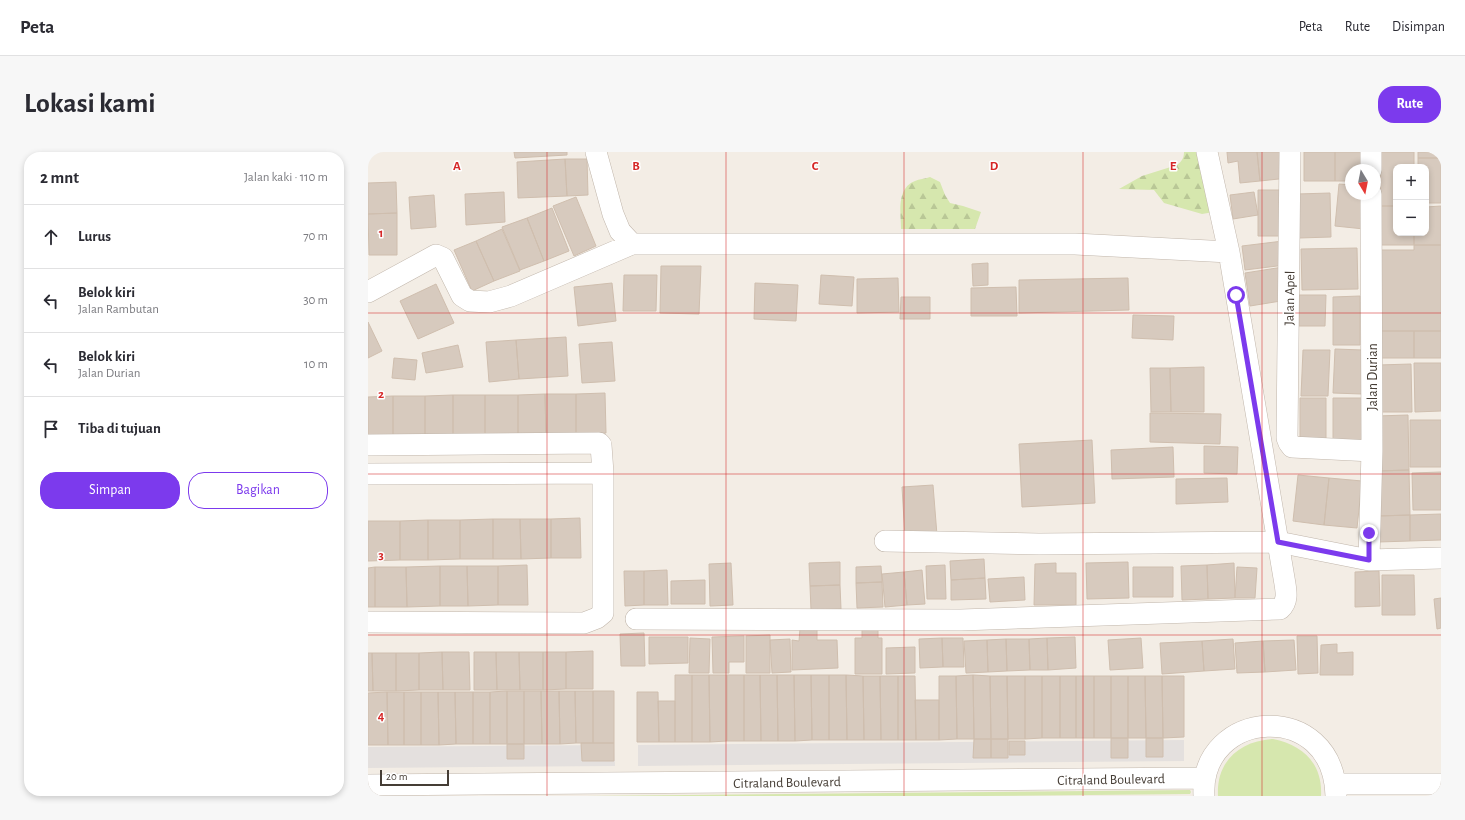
<!DOCTYPE html>
<html lang="id">
<meta charset="utf-8">
<style>
body{margin:0;font-family:"Alegreya Sans",sans-serif;background:#f7f7f7;color:#2b2b33}
.controls{position:absolute;right:12px;top:12px;display:grid;overflow:hidden;border-radius:8px;box-shadow:0 2px 6px #0003}
.controls button{width:36px;height:36px;display:grid;place-items:center;padding:0;border:0;border-bottom:1px solid #e1e1e2;background:#fff;color:#2b2b33;font:20px sans-serif}
.compass{position:absolute;left:977px;top:12px;width:36px;height:36px;border-radius:50%;background:#fff;box-shadow:0 2px 6px #0003;rotate:170deg}
.scale{position:absolute;left:12px;bottom:10px;width:69px;box-sizing:border-box;padding-left:4px;border:2px solid #453d35;border-top:0;font-size:11px;line-height:14px;white-space:nowrap;color:#453d35;-webkit-text-stroke:3px #fff;paint-order:stroke}
.stop{position:absolute;width:12px;height:12px;margin:-9px;border:3px solid #7c3aed;border-radius:50%;background:#fff}
.stop.end{background:#7c3aed;border-color:#fff;box-shadow:0 1px 4px #0008}
.list{margin:0;padding:0;list-style:none}
h2{display:flex;justify-content:space-between;align-items:center;height:52px;margin:0;padding:0 16px;font-size:17px}
h2 small{font-size:13px;font-weight:400;color:#7c7c81}
.list li{display:grid;grid-template-columns:26px 1fr auto;gap:12px;align-items:center;box-sizing:border-box;height:64px;padding:0 16px;border-top:1px solid #e1e1e2}
.list b{display:block;font-size:15px;white-space:nowrap}
.list p{margin:0;font-size:13px;white-space:nowrap;color:#7c7c81}
.list em{font-size:13px;font-style:normal;color:#7c7c81}
.actions{display:flex;gap:8px;padding:12px 16px}
.actions a{flex:1;padding:9px 0;border:1px solid #7c3aed;border-radius:16px;text-align:center;font-size:14px;color:#7c3aed}
.actions .main{background:#7c3aed;color:#fff}
.icon{flex:none;width:22px;height:22px;fill:none;stroke:currentColor;stroke-width:2;stroke-linecap:round;stroke-linejoin:round}
.map{position:relative;flex:none;width:1073px;height:644px;overflow:hidden;border-radius:16px}
header{display:flex;align-items:center;gap:24px;box-sizing:border-box;height:56px;padding:0 20px;background:#fff;border-bottom:1px solid #e1e1e2}
header strong{font-size:19px}
nav{display:flex;gap:22px;margin-inline-start:auto;font-size:14px}
.intro{display:flex;align-items:center;justify-content:space-between;box-sizing:border-box;height:96px;padding:0 24px}
h1{margin:0;font-size:28px}
.button{padding:10px 18px;border-radius:16px;background:#7c3aed;color:#fff;font-size:14px;font-weight:700}
main{display:flex;gap:24px;padding:0 24px}
aside{flex:1;background:#fff;border-radius:16px;box-shadow:0 2px 6px #0003}
.map>svg:first-child{display:block}
</style>
<header>
<strong>Peta</strong>
<nav><a>Peta</a><a>Rute</a><a>Disimpan</a></nav>
</header>
<div class="intro"><h1>Lokasi kami</h1><a class="button">Rute</a></div>
<main>
<aside>
<h2>2 mnt<small>Jalan kaki · 110 m</small></h2>
<ul class="list">
<li><svg class="icon" aria-label="ahead" viewBox="0 0 24 24"><path d="M12 20V5M6 11l6-6 6 6"/></svg><div><b>Lurus</b></div><em>70 m</em></li>
<li><svg class="icon" aria-label="left" viewBox="0 0 24 24"><path d="M17 20v-9H6M10 6l-5 5 5 5"/></svg><div><b>Belok kiri</b><p>Jalan Rambutan</p></div><em>30 m</em></li>
<li><svg class="icon" aria-label="left" viewBox="0 0 24 24"><path d="M17 20v-9H6M10 6l-5 5 5 5"/></svg><div><b>Belok kiri</b><p>Jalan Durian</p></div><em>10 m</em></li>
<li><svg class="icon" aria-label="arrive" viewBox="0 0 24 24"><path d="M6 21V4h12l-3 4 3 4H6"/></svg><div><b>Tiba di tujuan</b></div></li>
</ul>
<div class="actions"><a class="main">Simpan</a><a>Bagikan</a></div>
</aside>
<div class="map">
<svg width="1073" height="644" viewBox="0 0 1073 644">
<defs>
<pattern id="forest-firs" width="22" height="20" patternUnits="userSpaceOnUse"><rect width="22" height="20" fill="#d6e7ae"/><path d="M5 1l3.5 6h-7zM16 11l3.5 6h-7z" fill="#b9c796"/></pattern>
</defs>
<rect width="100%" height="100%" fill="#f3ede5"/>
<path fill="#d6e7ae" d="M905 587C935 593 955 612 953 644H850C848 609 872 589 905 587Z
M822 638 823 640 822 642 614 644H217Z"/>
<path fill="url(#forest-firs)" d="M816 0H832L846 60 834 62 796 51 786 38 751 37 774 24 809 13C814 9 816 6 816 0Z
M562 25 572 30 577 43 582 51 595 54 613 60 607 77H533C533 62 528 36 547 29 551 27 557 27 562 25Z"/>
<path fill="#e4e0de" d="M816 588V609L270 614V593Z
M246 593 247 614 0 616V595Z"/>
<path fill="#d7cabe" stroke="#cfbeae" d="M146 0H199V3L147 6Z
M859 0H889L892 29 872 31 870 9 860 11Z
M889 0H917L920 26 892 29Z
M936 0H967V29H936Z
M967 0H996V18H983V29H967Z
M1013 0H1046V15H1028V54H1012Z
M1050 0H1073V6H1050Z
M1050 6H1073V51H1058V15H1050Z
M197 7H219L220 43 199 44Z
M197 7 199 44 150 46 149 10Z
M28 30 29 61 0 62V31Z
M971 32 983 33V42H999L996 77 967 74Z
M890 38H918V84H890Z
M136 40 137 70 98 73 97 42Z
M886 40 890 63 865 67 862 43Z
M962 41 963 85 931 86 929 42Z
M66 43 68 75 43 77 41 45Z
M208 45 228 94 206 104 185 54Z
M1012 54H1028V81H1046V93H1012Z
M1073 54V93H1046V81H1058V55Z
M184 56 201 99 176 109 159 66Z
M29 61V103H1L0 62Z
M159 66 176 109 152 118 134 75Z
M134 77 152 119 126 129 108 89Z
M108 89 126 129 104 139 86 98Z
M915 89 917 113 877 118 874 94Z
M1046 93H1073V179H1011V98H1046Z
M989 96 990 137 934 138 933 97Z
M620 111V133L605 134 604 112Z
M293 114H333L331 162 292 161Z
M915 115 919 148 882 154 877 121Z
M256 123H289L288 159H255Z
M453 123 486 125 484 154 451 152Z
M530 126 531 160 489 161V127Z
M760 126 761 158 651 161V128Z
M244 131 248 169 210 174 206 135Z
M387 131 430 133 428 169 386 167Z
M68 132 86 171 50 187 32 149Z
M648 135 649 164H603V136Z
M931 143H958L957 174H931Z
M992 144V193H965V145Z
M533 145H562V167H532Z
M765 163 806 164 805 188 764 186Z
M0 170 14 199 0 206Z
M1011 179H1046V206H1011Z
M1046 179H1073V206H1046Z
M198 185 200 224 151 227 148 188Z
M148 188 151 227 121 230 118 190Z
M244 190 247 229 214 231 211 192Z
M90 193 95 215 58 221 54 201Z
M967 197 995 198 994 242 965 241Z
M935 198H962L960 244H933Z
M26 206 49 208 47 228 24 226Z
M1046 211H1073V259L1047 260Z
M1043 212 1044 260H1010V213Z
M836 215V260H803L802 216Z
M782 216H802L803 260H783Z
M237 241 238 281 208 282V242Z
M177 242 178 282H150V243Z
M177 242H208V282H178Z
M85 243V283L57 284V244Z
M85 243H117V283H85Z
M117 243H150V282L117 283Z
M25 244V284H0V245Z
M25 244H57V284H25Z
M932 246H958V289L932 288Z
M965 246H996V294H965Z
M782 261 853 262 852 292 782 290Z
M1040 263 1041 318 1009 319 1008 264Z
M1042 268H1073V315H1042Z
M724 288 727 351 654 355 651 292Z
M836 294 870 295 869 322 836 321Z
M805 295 806 325 744 327 743 298Z
M1041 318 1042 363 1010 364 1009 319Z
M1073 320V358H1045L1044 321Z
M930 323 961 326 956 373 925 369Z
M859 326 860 350 808 352V327Z
M961 326 994 329 989 376 956 373Z
M565 333 569 383 537 385 534 335Z
M1073 362V388L1042 389V363Z
M1042 363V389L1010 390V364Z
M212 366 213 406H183V367Z
M125 367V407H92V368Z
M125 367H152L153 407H125Z
M152 367H183V406L153 407Z
M60 368V408H32V369Z
M60 368H92V407L60 408Z
M0 369H32V408L0 409Z
M616 407 617 426 583 428 582 409Z
M472 410V433L442 434 441 411Z
M760 410 761 446 719 447 718 411Z
M363 411 365 453 342 454 341 412Z
M688 411V421H708V453H666L667 412Z
M866 411 867 446 840 447 839 413Z
M159 413 160 453H130V414Z
M577 413 578 447H559L558 414Z
M839 413 840 447 814 448 813 414Z
M72 414V454L39 455 38 415Z
M72 414H99L100 454H72Z
M99 414H130V453L100 454Z
M513 414 514 430 488 431V415Z
M7 415V455H0V416Z
M7 415H38L39 455H7Z
M765 415H805V445H765Z
M869 415 889 416 887 446H867Z
M299 418 300 453H276V419Z
M554 418 557 452 539 453 536 420Z
M256 419H276V453L257 454Z
M1011 419 1012 454 987 455V420Z
M536 420 539 453 517 455 514 422Z
M1014 423H1046L1047 463H1014Z
M656 425 657 448 622 450 620 427Z
M617 426 618 447 583 448V428Z
M337 428V452H303V429Z
M514 430 515 455 489 456 488 431Z
M472 433 473 457 443 458 442 434Z
M1073 446V476L1069 477 1066 447Z
M432 477H449V488H469L470 516 424 518V488L431 489Z
M494 478H510V486H514V522H487V486H494Z
M276 481 277 514H253L252 482Z
M402 483V521H378V484Z
M376 484V510H361V521H345L344 485Z
M929 484H949L950 521 930 522Z
M281 485H320V511L281 512Z
M707 485 708 516 680 518 679 486Z
M322 486 342 487 341 521H321Z
M574 486H595L596 515H575Z
M574 486 575 515 552 516 551 487Z
M679 486 680 518H662L661 487Z
M773 486 775 516 742 518 740 488Z
M422 487 423 520 404 521 402 488Z
M638 487H661L662 518 639 519Z
M638 487 639 519 620 520 619 488Z
M865 487 867 517 836 519 834 489Z
M619 488 620 520 598 521 596 489Z
M926 488 928 518 897 520 895 489Z
M834 489 836 519 794 522 792 491Z
M895 489 897 520 869 521 867 491Z
M969 492V501L985 500V523H952L953 493Z
M547 495V521L518 522V496Z
M225 499V537H198V500Z
M74 500 75 538H51V501Z
M74 500H101L102 538H75Z
M106 500H128L129 538H106Z
M128 500H151L152 538H129Z
M151 500H175V538H152Z
M175 500H198V537L175 538Z
M0 501H4L5 539H0Z
M4 501H28V539H5Z
M28 501H51V538L28 539Z
M307 523H324V590H307Z
M324 523H341L342 590H324Z
M341 523H359V589L342 590Z
M359 523H376V589H359Z
M376 523H392L393 589H376Z
M392 523H409L410 589H393Z
M409 523H426L427 589H410Z
M426 523H443L444 588 427 589Z
M443 523H461V588H444Z
M461 523H478L479 588H461Z
M478 523 495 524 496 588H479Z
M605 523 606 587H589L588 524Z
M605 523 622 524 623 587H606Z
M495 524H512L513 588H496Z
M512 524H530V588H513Z
M530 524H547L548 588H530Z
M571 524H588L589 587 571 588Z
M622 524H639L640 587H623Z
M639 524H657V587H640Z
M657 524H674V586L657 587Z
M674 524H692V586H674Z
M692 524H708V586H692Z
M708 524H726V586H708Z
M726 524H743V586H726Z
M743 524H760V586H743Z
M760 524H777L778 586H760Z
M777 524H794L795 586H778Z
M794 524H816V585L795 586Z
M139 539V592H122V540Z
M139 539H156V592H139Z
M156 539H173L174 592H156Z
M173 539H191L192 592H174Z
M191 539H207L208 591 192 592Z
M207 539H225V591H208Z
M225 539H246V591H225Z
M19 540 20 593H0V541Z
M19 540H36V593H20Z
M36 540H53V593H36Z
M53 540H70L71 593H53Z
M70 540H87L88 592 71 593Z
M87 540H105V592H88Z
M105 540H122V592H105Z
M269 540H290L291 590H269Z
M547 548H571V588H548Z
M290 549H307V590H291Z
M743 586H760V606H743Z
M778 586H795V605H778Z
M606 587H623V606H605Z
M623 587H640V606H623Z
M641 589H657V603H641Z
M213 591H246V609H214Z
M139 592H156V607H139Z"/>
<g fill="none" stroke-linecap="round" stroke-linejoin="round">
<defs>
<path id="minor" d="M228 0 245 62 252 79 264 92H707L861 100
M922 0 919 286 921 291 924 295 1004 299
M1003 0V18
M0 140 68 103 75 106 94 144 102 149 121 150 143 144 264 92
M0 293 231 291 233 293 235 321V461L229 466 216 471 0 470
M0 322 235 321
M517 389 671 392 910 390 1001 408 1073 406
M1001 408 1004 299 1003 42
M268 467 593 468 912 457C921 449 918 438 916 426L861 100 839 0
M967 632H1073
M0 633 837 626
M836 644C831 556 966 546 968 644"/>
</defs>
<use href="#minor" stroke="#c1b6ab" stroke-width="22"/>
<use href="#minor" stroke="#fff" stroke-width="21"/>
</g>
<g fill="none" stroke-linecap="round" stroke-linejoin="round">
<path stroke="#7c3aed" stroke-width="5" d="M868 143 910 390 1001 408V381"/>
</g>
<path fill="none" stroke="#d62828" stroke-width="1" stroke-opacity="0.55" d="M179 0V644M358 0V644M536 0V644M715 0V644M894 0V644M0 161H1073M0 322H1073M0 483H1073"/>
<g text-anchor="middle" stroke-width="3" stroke-linejoin="round" paint-order="stroke">
<g font-size="14" fill="#453d35" stroke="#fff">
<text transform="translate(921 146) rotate(-89)" y="5">Jalan Apel</text>
<text transform="translate(1004 225) rotate(-90)" y="5">Jalan Durian</text>
<text transform="translate(743 627) rotate(-1)" y="5">Citraland Boulevard</text>
<text transform="translate(419 630) rotate(-1)" y="5">Citraland Boulevard</text>
</g>
</g>
<g font-size="13" text-anchor="middle" font-weight="bold" fill="#d62828" stroke="#fff" stroke-width="3" stroke-linejoin="round" paint-order="stroke">
<text x="89" y="18">A</text>
<text x="268" y="18">B</text>
<text x="447" y="18">C</text>
<text x="626" y="18">D</text>
<text x="805" y="18">E</text>
<text x="13" y="85">1</text>
<text x="13" y="246">2</text>
<text x="13" y="407">3</text>
<text x="13" y="568">4</text>
</g>
</svg>
<div class="controls">
<button>+</button>
<button>−</button>
</div>
<svg class="compass" viewBox="-18 -18 36 36"><path d="M0-13l5 13h-10z" fill="#e53935"/><path d="M0 13l5-13h-10z" fill="#7c7c81"/></svg>
<div class="scale">20 m</div>
<div class="stop" style="left:868px;top:143px"></div>
<div class="stop end" style="left:1001px;top:381px"></div>
</div>
</main>
